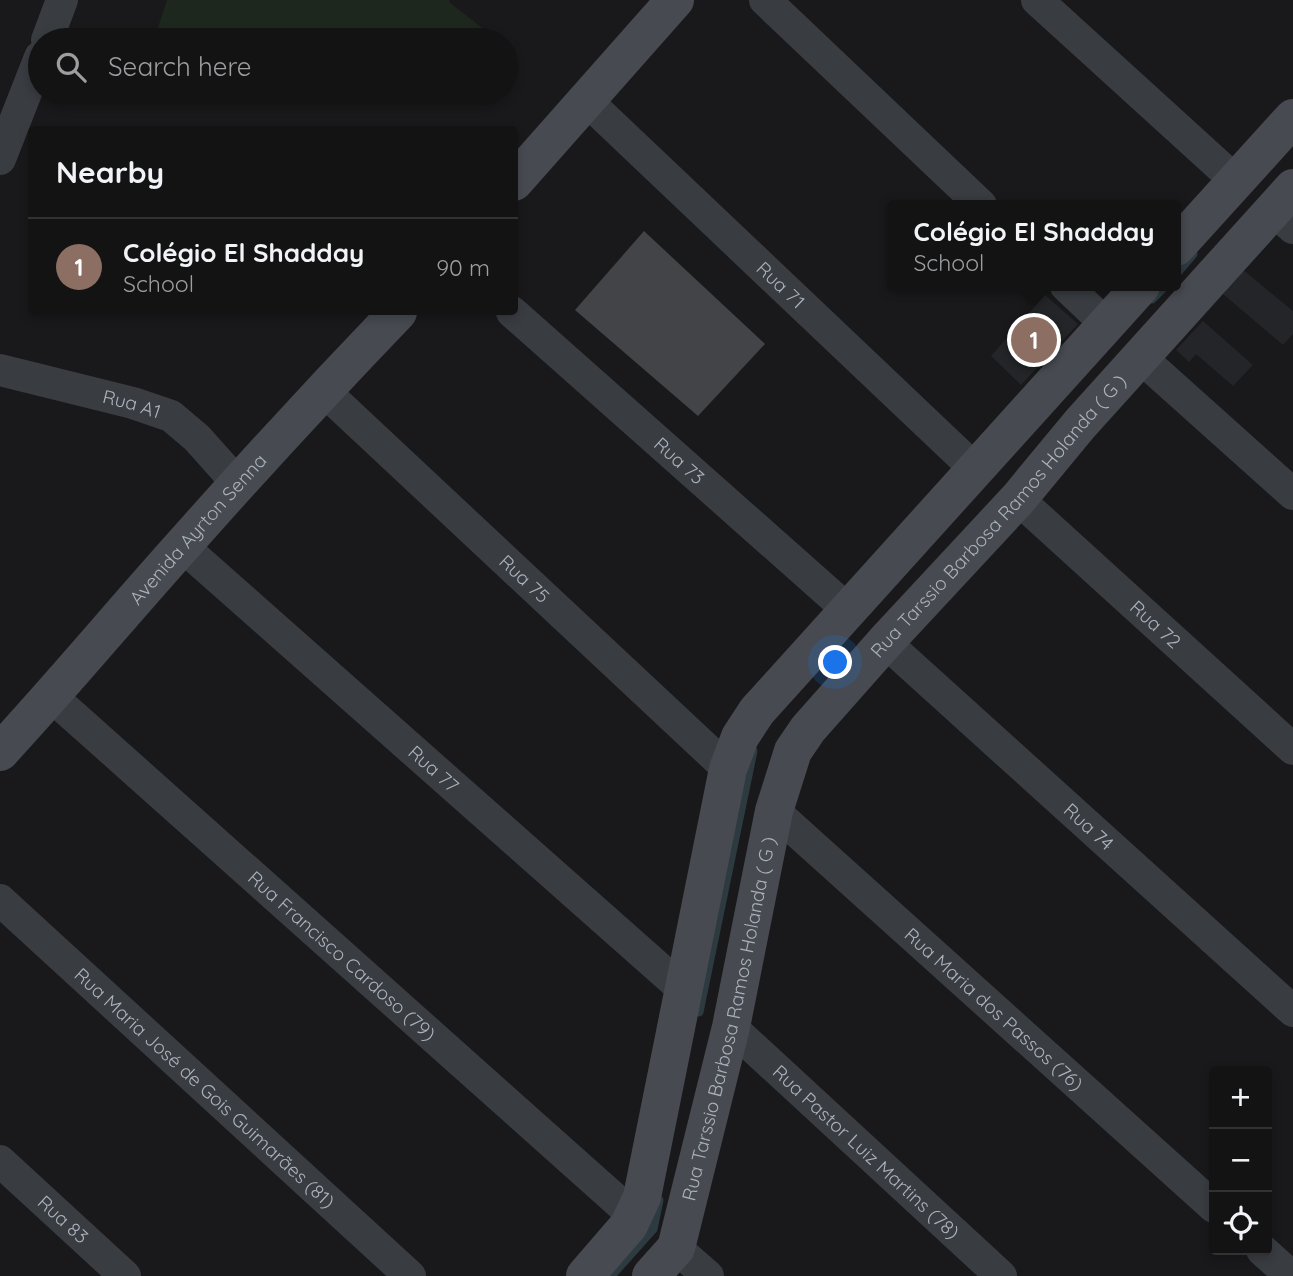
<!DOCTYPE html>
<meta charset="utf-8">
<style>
body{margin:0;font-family:Quicksand,sans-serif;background:#202022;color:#f1f3f6}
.controls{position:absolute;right:21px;bottom:21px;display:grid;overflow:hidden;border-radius:7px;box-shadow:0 4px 10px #0003}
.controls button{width:63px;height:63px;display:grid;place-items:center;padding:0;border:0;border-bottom:2px solid #323234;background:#131314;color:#f1f3f6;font:35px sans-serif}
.you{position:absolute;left:836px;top:663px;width:24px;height:24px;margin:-18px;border:5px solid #fff;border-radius:50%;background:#1a73e8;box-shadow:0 0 0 10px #1a73e833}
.badge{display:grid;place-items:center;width:46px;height:46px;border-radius:50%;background:#ff952d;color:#fff;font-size:23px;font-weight:700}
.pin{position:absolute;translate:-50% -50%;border:4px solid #fff;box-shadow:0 2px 7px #0006}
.popup{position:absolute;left:887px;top:200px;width:294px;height:91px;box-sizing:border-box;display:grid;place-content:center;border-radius:7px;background:#131314;filter:drop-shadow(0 2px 5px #0005);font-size:23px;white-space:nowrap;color:#9d9ea0}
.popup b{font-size:26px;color:#f1f3f6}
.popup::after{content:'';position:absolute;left:50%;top:100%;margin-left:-14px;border:14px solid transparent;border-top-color:#131314}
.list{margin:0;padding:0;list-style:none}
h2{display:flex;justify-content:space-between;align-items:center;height:91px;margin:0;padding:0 28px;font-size:30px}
h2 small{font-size:23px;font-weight:400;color:#9d9ea0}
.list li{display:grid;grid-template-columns:46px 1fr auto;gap:21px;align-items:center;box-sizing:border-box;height:98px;padding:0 28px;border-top:2px solid #323234}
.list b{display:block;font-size:26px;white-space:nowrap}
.list p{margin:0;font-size:23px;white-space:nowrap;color:#9d9ea0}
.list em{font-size:23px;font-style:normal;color:#9d9ea0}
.icon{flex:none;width:38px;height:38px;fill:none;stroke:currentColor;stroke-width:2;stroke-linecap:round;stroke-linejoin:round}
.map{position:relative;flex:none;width:1293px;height:1276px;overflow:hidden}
.search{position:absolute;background:#131314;box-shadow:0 4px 10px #0003;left:28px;top:28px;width:490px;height:77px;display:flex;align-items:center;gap:18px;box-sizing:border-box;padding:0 24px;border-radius:38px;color:#9d9ea0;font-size:26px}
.panel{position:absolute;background:#131314;box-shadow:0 4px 10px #0003;left:28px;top:126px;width:490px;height:189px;border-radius:7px}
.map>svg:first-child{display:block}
</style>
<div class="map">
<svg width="1293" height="1276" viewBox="0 0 1293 1276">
<rect width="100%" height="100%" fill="#19191b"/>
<path fill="#242528" d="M1242 269 1293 311V334L1283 345 1223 294Z
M1045 295 1078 324 1021 385 991 356Z
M1203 321 1253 365 1233 386 1196 354 1189 362 1176 350Z"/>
<path fill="#1e271e" d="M167 0H449L450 3 498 40H154Z"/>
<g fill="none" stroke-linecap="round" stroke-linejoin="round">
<path stroke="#2d3b41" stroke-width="9" d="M1176 274 1193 254
M1152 299 1165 286
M699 1012 753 751
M611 1276 653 1229 659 1200"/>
</g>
<path fill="#434448" d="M644 231 765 344 698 416 575 310Z"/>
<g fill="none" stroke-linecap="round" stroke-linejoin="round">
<g stroke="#393c41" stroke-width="32">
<path d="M765 0 981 205"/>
<path d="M1037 0 1236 181"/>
<path d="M47 40 62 0"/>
<path id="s1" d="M585 99 975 469"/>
<path d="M0 159 40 57"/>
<path d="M1273 210 1293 228"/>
<path d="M1066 286 1106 324"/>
<path id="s2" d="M512 312 848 610"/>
<path d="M1140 357 1293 494"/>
<path id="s3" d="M0 370 133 403 171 416 197 438 238 484"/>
<path id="s4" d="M323 390 728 769"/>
<path id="s5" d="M1018 499 1293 749"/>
<path id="s6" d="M182 546 685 991"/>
<path id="s7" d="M885 642 1293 1011"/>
<path id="s8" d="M51 696 634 1216"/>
<path id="s9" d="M774 811 1214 1207"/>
<path id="s10" d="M0 900 410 1276"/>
<path id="s11" d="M731 1027 1001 1276"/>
<path id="s12" d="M0 1161 125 1276"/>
<path d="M676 1248 708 1276"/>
<path d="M1262 1250 1291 1276"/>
</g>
<g stroke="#474b51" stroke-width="38">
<path d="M514 182 675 0"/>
<path d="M1176 247 1293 118"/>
<path id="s13" d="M0 752C63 684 121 614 183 545 253 466 325 388 398 312"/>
<path d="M585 1276 629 1225 642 1197 728 769 740 737 757 711 1141 286"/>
<path id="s14" d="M651 1276 676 1248 731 1027 774 811 793 751 808 729 885 642 1018 499 1080 424 1293 188"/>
</g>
</g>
<g text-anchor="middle" stroke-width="5" stroke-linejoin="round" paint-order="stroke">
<g font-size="19" fill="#aab2bc" stroke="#141416">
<text dy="7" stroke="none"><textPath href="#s1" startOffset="270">Rua 71</textPath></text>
<text dy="7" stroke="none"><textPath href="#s3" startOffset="136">Rua A1</textPath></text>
<text dy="7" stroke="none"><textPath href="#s2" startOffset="224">Rua 73</textPath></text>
<text dy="7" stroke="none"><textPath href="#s14" startOffset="861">Rua Tarssio Barbosa Ramos Holanda ( G )</textPath></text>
<text dy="7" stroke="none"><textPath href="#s13" startOffset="298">Avenida Ayrton Senna</textPath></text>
<text dy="7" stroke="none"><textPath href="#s4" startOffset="276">Rua 75</textPath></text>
<text dy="7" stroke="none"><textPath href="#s5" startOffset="186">Rua 72</textPath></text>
<text dy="7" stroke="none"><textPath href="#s6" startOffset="336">Rua 77</textPath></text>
<text dy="7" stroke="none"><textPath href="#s7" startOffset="275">Rua 74</textPath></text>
<text dy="7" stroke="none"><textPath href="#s8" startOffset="390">Rua Francisco Cardoso (79)</textPath></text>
<text dy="7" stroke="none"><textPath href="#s9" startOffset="296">Rua Maria dos Passos (76)</textPath></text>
<text dy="7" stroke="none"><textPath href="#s14" startOffset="273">Rua Tarssio Barbosa Ramos Holanda ( G )</textPath></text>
<text dy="7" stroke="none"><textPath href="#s10" startOffset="278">Rua Maria José de Gois Guimarães (81)</textPath></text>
<text dy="7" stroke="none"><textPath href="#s11" startOffset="184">Rua Pastor Luiz Martins (78)</textPath></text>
<text dy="7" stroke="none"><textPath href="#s12" startOffset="86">Rua 83</textPath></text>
</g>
</g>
</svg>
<div class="controls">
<button>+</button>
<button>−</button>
<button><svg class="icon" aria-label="locate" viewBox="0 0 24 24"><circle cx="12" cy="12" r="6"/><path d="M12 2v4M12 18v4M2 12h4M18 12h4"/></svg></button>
</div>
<div class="you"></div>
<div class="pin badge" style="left:1034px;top:340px;background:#8d6e63">1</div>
<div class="popup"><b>Colégio El Shadday</b>School</div>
<div class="search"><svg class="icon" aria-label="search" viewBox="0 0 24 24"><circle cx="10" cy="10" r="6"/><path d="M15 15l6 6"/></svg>Search here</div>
<section class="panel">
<h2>Nearby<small></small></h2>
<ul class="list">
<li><span class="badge" style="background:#8d6e63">1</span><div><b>Colégio El Shadday</b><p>School</p></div><em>90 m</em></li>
</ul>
</section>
</div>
